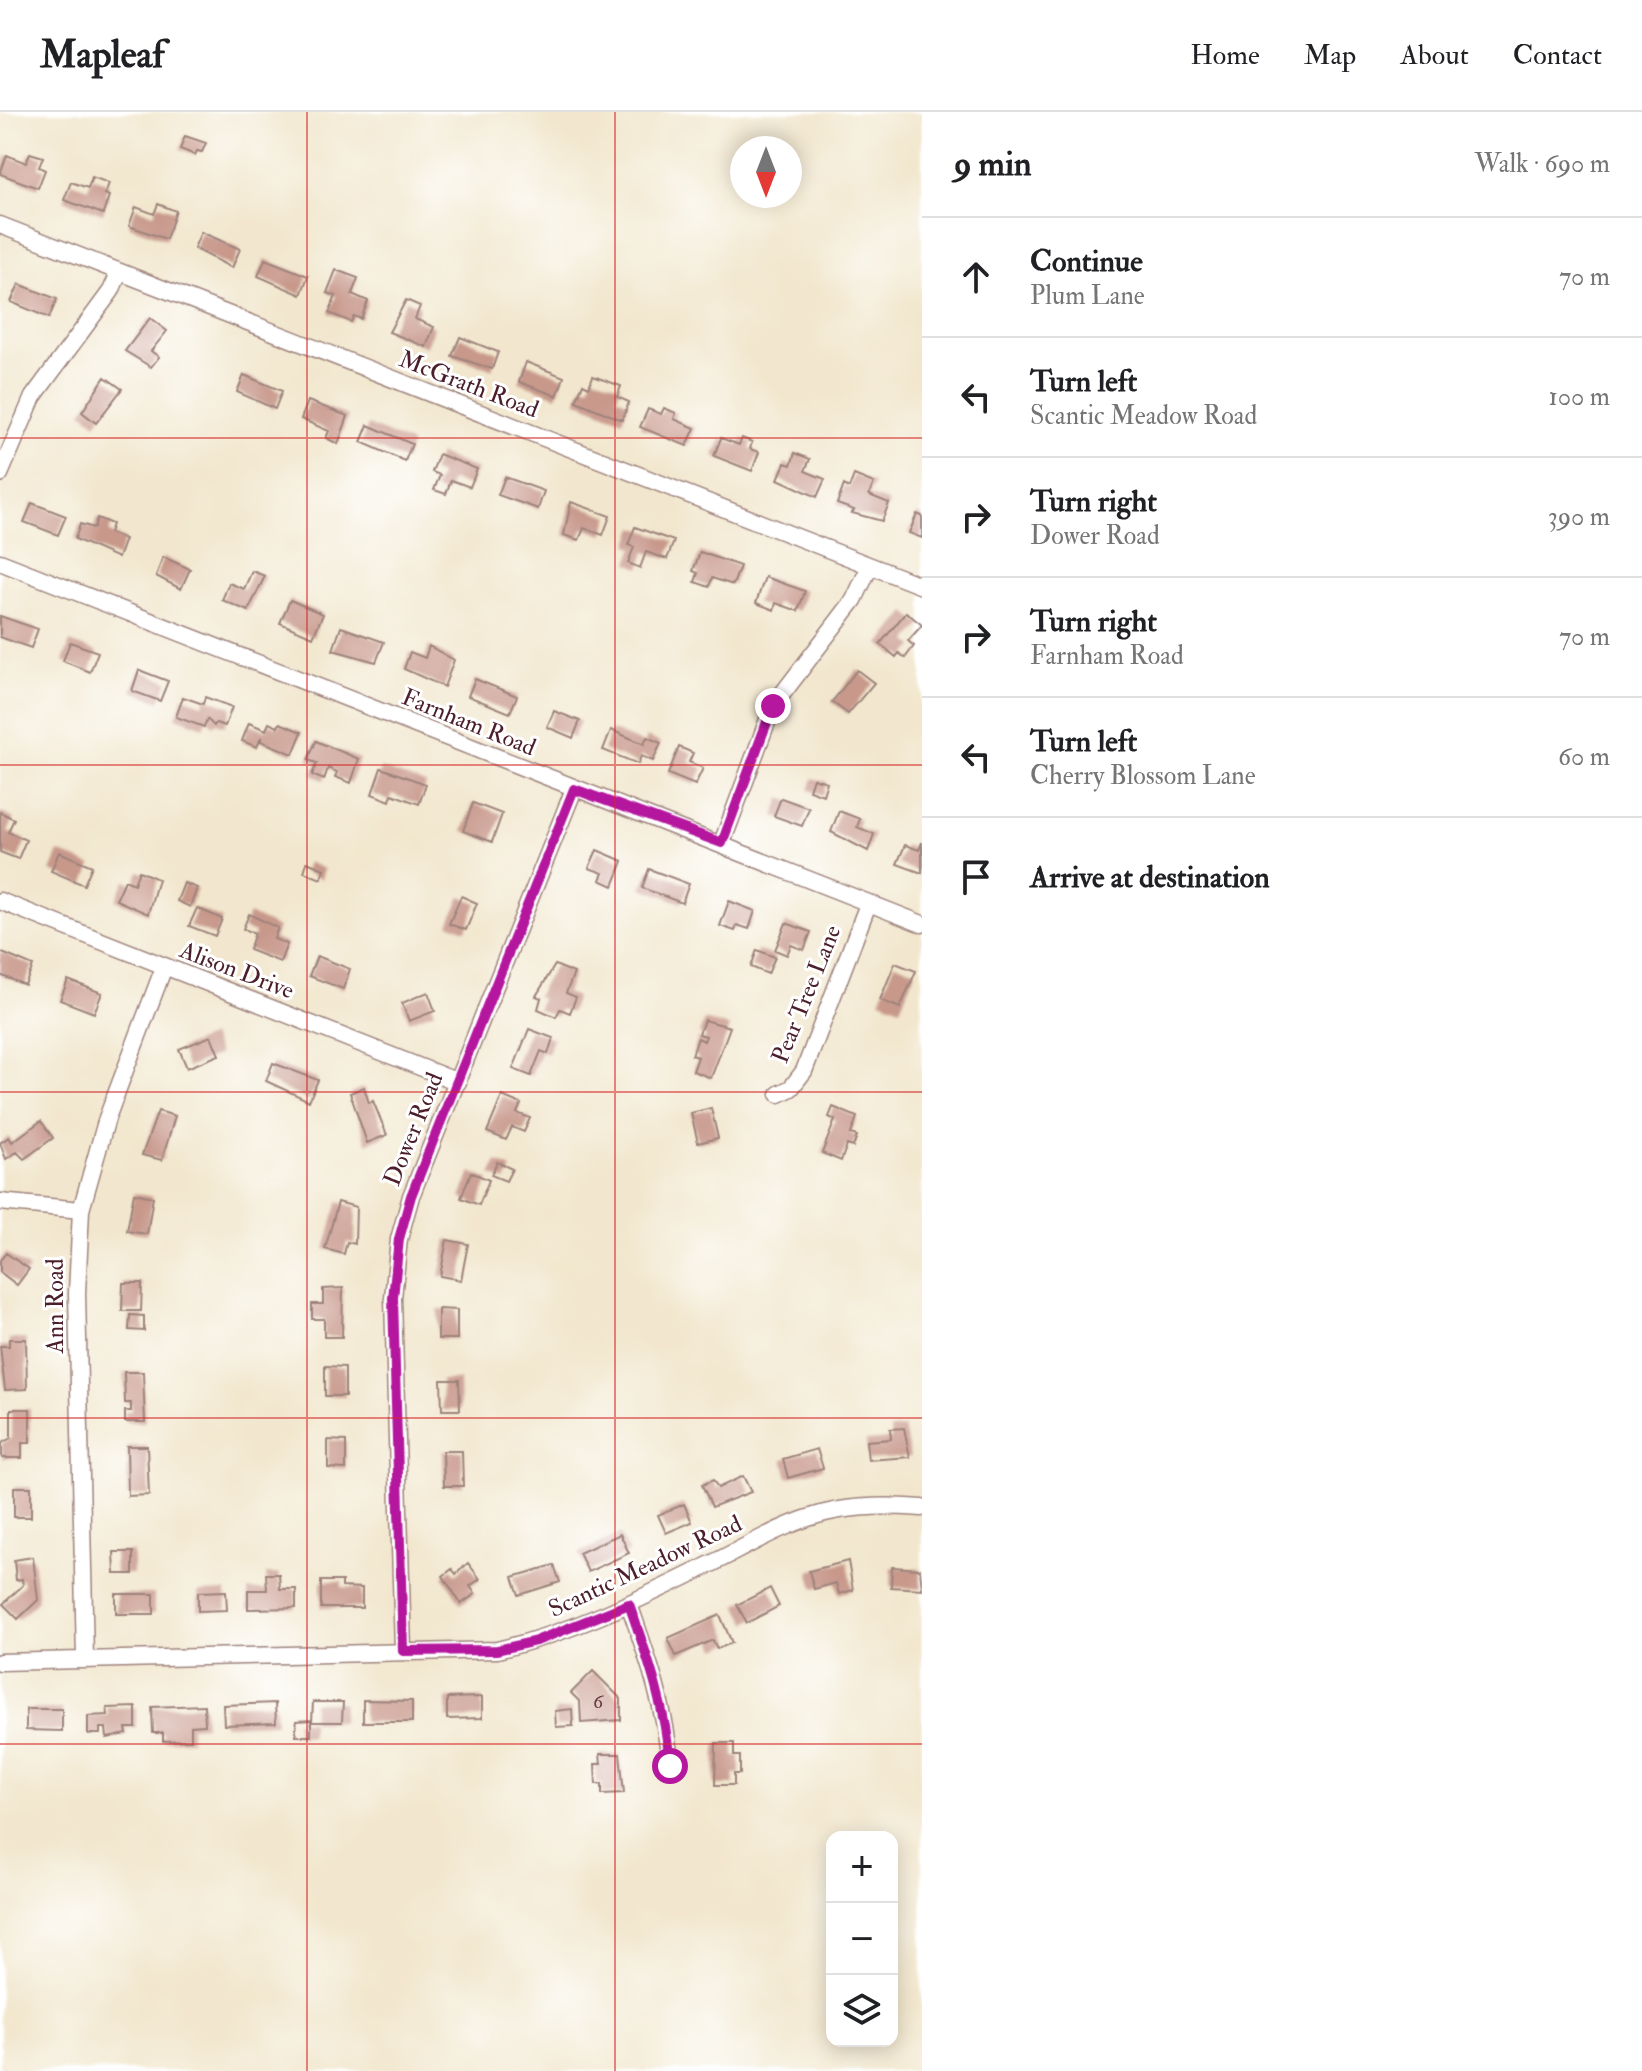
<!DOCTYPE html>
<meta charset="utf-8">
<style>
body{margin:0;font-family:"IM FELL Double Pica",serif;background:#f2f2f2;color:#202124}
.controls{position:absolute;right:24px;bottom:24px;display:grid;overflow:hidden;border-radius:16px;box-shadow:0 4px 20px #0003}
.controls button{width:72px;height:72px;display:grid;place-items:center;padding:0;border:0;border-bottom:2px solid #e0e0e0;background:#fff;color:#202124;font:40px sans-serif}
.compass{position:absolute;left:730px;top:24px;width:72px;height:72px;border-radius:50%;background:#fff;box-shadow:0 4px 20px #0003;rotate:180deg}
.stop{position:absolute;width:24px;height:24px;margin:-18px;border:6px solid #b5179e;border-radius:50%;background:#fff}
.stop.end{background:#b5179e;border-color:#fff;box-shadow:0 2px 8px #0008}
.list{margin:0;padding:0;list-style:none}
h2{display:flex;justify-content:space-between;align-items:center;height:104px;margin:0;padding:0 32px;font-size:34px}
h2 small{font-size:26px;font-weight:400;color:#757577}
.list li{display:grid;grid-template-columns:52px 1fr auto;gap:24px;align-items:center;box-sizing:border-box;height:120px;padding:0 32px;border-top:2px solid #e0e0e0}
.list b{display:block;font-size:30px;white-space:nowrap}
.list p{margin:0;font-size:26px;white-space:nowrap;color:#757577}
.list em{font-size:26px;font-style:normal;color:#757577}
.icon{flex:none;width:44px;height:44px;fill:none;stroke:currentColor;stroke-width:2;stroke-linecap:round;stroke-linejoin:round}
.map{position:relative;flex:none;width:922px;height:1959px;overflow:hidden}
header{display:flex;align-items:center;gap:48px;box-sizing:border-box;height:112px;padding:0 40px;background:#fff;border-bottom:2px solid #e0e0e0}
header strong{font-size:38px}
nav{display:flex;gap:44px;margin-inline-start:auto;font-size:28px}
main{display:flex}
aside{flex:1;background:#fff}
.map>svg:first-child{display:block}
</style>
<header>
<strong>Mapleaf</strong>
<nav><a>Home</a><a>Map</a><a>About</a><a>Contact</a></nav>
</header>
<main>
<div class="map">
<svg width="922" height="1959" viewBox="0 0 922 1959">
<rect width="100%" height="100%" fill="#fff"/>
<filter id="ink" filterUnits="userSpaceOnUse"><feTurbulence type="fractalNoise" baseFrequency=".0125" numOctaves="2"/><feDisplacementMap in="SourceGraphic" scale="16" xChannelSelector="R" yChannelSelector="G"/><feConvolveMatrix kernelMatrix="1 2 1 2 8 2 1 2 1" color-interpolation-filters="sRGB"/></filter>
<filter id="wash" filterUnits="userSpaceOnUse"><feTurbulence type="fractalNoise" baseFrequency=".006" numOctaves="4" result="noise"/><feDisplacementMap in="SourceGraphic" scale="32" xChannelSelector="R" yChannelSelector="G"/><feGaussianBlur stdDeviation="1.8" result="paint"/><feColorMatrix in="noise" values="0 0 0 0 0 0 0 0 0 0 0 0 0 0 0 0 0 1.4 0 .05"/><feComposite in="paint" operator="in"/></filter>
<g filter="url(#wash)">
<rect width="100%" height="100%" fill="#f2e7ce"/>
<g id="blocks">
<path fill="#c8988b" d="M185 24 206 31 202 40 197 39 195 43 180 37Z
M30 41 43 45 39 55 45 58 38 76 0 62 7 43 26 51Z
M92 65 109 71 105 82 109 84 103 102 64 88 71 70 88 76Z
M158 92 176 99 166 127 129 114 136 95 154 102Z
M201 120 240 137 232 156 194 136Z
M265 147 308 164 301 183 258 164Z
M336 158 358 166 352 182 368 189 361 207 354 204 351 210 329 201 336 184 327 181Z
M19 172 57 187 49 206 11 190Z
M406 188 420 194 415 207 434 215 426 235 389 220Z
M150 206 167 219 151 239 159 245 151 255 125 239Z
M460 225 498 240 492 257 452 244Z
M526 250 564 265 557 284 519 270Z
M244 263 282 279 275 297 237 280Z
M593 264 621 274 617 285 629 290 622 308 576 289 583 272 589 275Z
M105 265 122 277 96 311 82 300Z
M308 289 348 304 338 332 326 326 329 319 301 307Z
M664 296 676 301 674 307 695 316 687 334 640 315 648 297 661 302Z
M368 313 412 332 405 349 361 330Z
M721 326 739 333 742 326 752 330 750 337 759 340 752 359 714 344Z
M795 341 810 347 805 359 825 367 817 385 778 367 785 351 791 353Z
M439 342 477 357 470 375 451 368 446 382 434 378 440 363 432 360Z
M854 363 874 371 869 383 889 391 882 409 852 401 854 398 837 392 844 373 849 376Z
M505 365 544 379 538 397 498 383Z
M571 390 610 404 603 423 584 416 579 428 564 423Z
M32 391 66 404 58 423 24 410Z
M917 402 922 404V426L909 421Z
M97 406 112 412 109 421 125 427 118 446 75 427 80 412 94 416Z
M635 415 674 429 667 447 646 440 640 456 628 451 634 435 628 433Z
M700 440 740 454 733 473 712 466 709 475 695 470 698 461 693 459Z
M163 445 190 457 181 477 156 464Z
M252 459 265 464 248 499 222 488 229 471 244 477Z
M765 465 805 479 798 499 776 491 774 498 756 491Z
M290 488 323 502 313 525 280 511Z
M906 500 922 513 908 529 914 534 905 546 899 541 896 545 880 532Z
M0 504 38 517 31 536 0 525Z
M341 515 384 530 376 550 333 538Z
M70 530 98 540 90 560 63 549Z
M429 534 454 548 444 575 404 557 410 540 425 546Z
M139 558 168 569 160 589 132 579Z
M857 558 874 571 848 602 832 590Z
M475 567 517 584 510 601 468 584Z
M183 585 203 592 205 585 232 595 225 614 216 611 214 614 207 607 204 615 176 605Z
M554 599 580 609 573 626 547 615Z
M249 611 266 618 269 611 278 615 280 611 302 620 293 642 261 629V625L257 635 242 629Z
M611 618 644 632 647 625 661 631 653 649 641 644 638 652 603 638Z
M316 629 359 647 351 671 335 665 337 660 328 656 324 668 312 663 317 651 308 648Z
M679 635 693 641 689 650 703 656 695 673 668 662Z
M381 656 426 672 419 692 392 682 390 689 372 682Z
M813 666 827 670 823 683 809 678Z
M781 686 809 696 802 714 774 704Z
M473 691 502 702 492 730 463 719Z
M839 699 860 707 857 715 874 722 868 739 831 720Z
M0 700 14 707 8 720 26 728 18 747 0 740Z
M922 730V761L897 752 905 733 919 738Z
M597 738 623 749 613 774 600 768 603 761 589 756Z
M59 740 92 754 84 773 51 759Z
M307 750 324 757 321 767 304 760Z
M649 757 689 772 682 791 642 776Z
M139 759 158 767 148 802 116 788 125 768 134 772Z
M184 771 197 776 190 795 177 789Z
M461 784 477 791 466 818 449 812Z
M729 789 755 799 749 817 737 813 735 819 720 814Z
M197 796 222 807 215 824 189 814Z
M249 802 278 816 274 827 287 832 280 850 249 838 255 821 243 817Z
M786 811 811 820 804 838 791 833 787 843 775 838Z
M757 838 775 845 768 862 751 855Z
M0 840 33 854 25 873 0 863Z
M317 844 350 857 343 877 309 864Z
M895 851 916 859 900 896 880 888Z
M555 853 574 861 566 881 576 885 570 901 560 897 556 905 538 897 541 886 536 884Z
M68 868 102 881 94 901 60 888Z
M428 880 435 899 409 909 402 891Z
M704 908 730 915 711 966 693 959 698 945 692 943 698 926 704 929 706 924 699 922Z
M529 917 553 926 548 942 541 939 531 964 513 957Z
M211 924 219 943 187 956 179 937Z
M273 951 318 968 309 989 266 969Z
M364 975 369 991 373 989 387 1023 367 1031 350 981Z
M502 984 521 992 517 1001 530 1006 524 1020 512 1015 506 1028 487 1020Z
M833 995 857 1005 851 1022 857 1024 853 1035 847 1033 841 1049 822 1041 835 1008 829 1005Z
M711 996 718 1026 698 1031 691 1001Z
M158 999 175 1004 162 1048 142 1043Z
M41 1009 53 1026 24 1047 17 1040 6 1047 0 1031 9 1025 12 1030Z
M497 1050 512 1057 506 1069 491 1063Z
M471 1060 489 1068 479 1093 461 1086Z
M134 1081 153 1085 147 1122 127 1119Z
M338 1090 356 1095 355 1132 347 1130 344 1142 325 1137Z
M447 1128 468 1132 461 1168 440 1164Z
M6 1141 29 1157 17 1173 0 1160V1148Z
M123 1171H142L141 1199H122Z
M343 1176 342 1225H324V1207H312V1192H323V1177Z
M438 1197 457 1198V1227H438Z
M130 1203 144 1204V1219L129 1218Z
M9 1227H26L27 1277 5 1278 0 1234H9Z
M325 1254 345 1255V1284H325Z
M124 1260H143L145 1310H125V1299H131V1291H125Z
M441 1268H459L460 1298H442Z
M11 1297H30V1331H22V1346H2V1331L11 1326Z
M904 1316 910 1345 868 1348 866 1329 891 1327 890 1317Z
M328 1328 346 1329V1357L328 1356Z
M127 1334H147L149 1383 128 1384Z
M817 1337 823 1356 788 1366 783 1347Z
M443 1339H462L463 1374H444Z
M743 1364 751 1380 712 1395 702 1373 713 1368 718 1376Z
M14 1375H31V1405H14Z
M684 1392 692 1410 666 1421 658 1403Z
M620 1422 629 1441 588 1460 579 1441Z
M114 1440H133V1462H115Z
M33 1445 38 1488 18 1507 3 1492 23 1473 22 1467 16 1468 14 1448Z
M848 1449 853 1478 839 1482 836 1471 814 1477 809 1459Z
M468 1451 480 1467 470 1474 475 1482 461 1492 443 1464 452 1457 456 1462Z
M554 1453 560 1470 519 1483 513 1465Z
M892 1455 920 1457 922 1477 891 1475Z
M266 1462H279L280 1477H296V1496L248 1497V1478H267Z
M321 1469H342V1475L362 1476V1496H321Z
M770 1476 779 1494 747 1511 737 1493Z
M226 1479 227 1498 198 1499V1480Z
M116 1482H154V1502H116Z
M720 1503 732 1531 717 1537 713 1528 676 1544 668 1526Z
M593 1559 621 1587V1608L581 1611 580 1590 571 1581Z
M482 1585V1606L447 1607V1586Z
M363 1588 412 1589V1610H363Z
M313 1590H343L342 1610H312Z
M275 1591 276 1611 224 1613 223 1593Z
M204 1593 205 1613 191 1614V1628L163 1629V1621H153L152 1595Z
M136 1595V1616H126L127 1622 107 1626 106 1616H100V1622H88V1604L108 1603 107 1596Z
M26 1597H62V1619L26 1618Z
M572 1597 573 1614 556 1615 555 1599Z
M311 1608V1624H296V1609Z
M716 1631H734V1644H740V1662H734V1673H715Z
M600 1642H620L624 1681 602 1682V1672H596L595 1652H601Z"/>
</g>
</g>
<g filter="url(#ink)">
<use href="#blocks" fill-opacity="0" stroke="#9e837c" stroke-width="2"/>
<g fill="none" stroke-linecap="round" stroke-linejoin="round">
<defs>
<path id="minor" d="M0 113 922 474
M0 362 33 285 111 179 119 161
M0 450 922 812
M722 731 773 594 854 488 870 454
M0 789 458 970
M779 982 791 976 804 959 868 792
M0 1090 81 1098
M629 1492C648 1546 666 1597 670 1654
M403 1539 393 1186 399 1127 411 1084 574 677
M85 1547 77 1181 81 1098 107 1006 164 855
M0 1550 497 1538C574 1520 643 1486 713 1451 749 1433 785 1411 825 1401 857 1393 889 1394 922 1396"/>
</defs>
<use href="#minor" stroke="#9e837c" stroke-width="19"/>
<use href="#minor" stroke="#fff" stroke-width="16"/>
</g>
</g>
<g fill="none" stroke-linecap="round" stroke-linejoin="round" filter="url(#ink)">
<path stroke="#b5179e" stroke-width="10" d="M670 1654C666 1597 648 1546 629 1492L536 1529 497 1538 403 1539 393 1186 399 1127 411 1084 574 677 722 731 773 594"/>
</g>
<path fill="none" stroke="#d62828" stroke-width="2" stroke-opacity="0.55" d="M307 0V1959M615 0V1959M0 326H922M0 653H922M0 980H922M0 1306H922M0 1632H922"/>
<g text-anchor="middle" stroke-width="6" stroke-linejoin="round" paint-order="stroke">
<g font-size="20" fill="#6a3d43">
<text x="598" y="1596">6</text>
</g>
<g font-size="24" fill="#4a1f2b" stroke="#fff">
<text transform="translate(469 272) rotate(21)" y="8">McGrath Road</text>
<text transform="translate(469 610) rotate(22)" y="8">Farnham Road</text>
<text transform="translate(237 858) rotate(21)" y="8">Alison Drive</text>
<text transform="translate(806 882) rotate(-68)" y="8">Pear Tree Lane</text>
<text transform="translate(413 1017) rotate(-68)" y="8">Dower Road</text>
<text transform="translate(55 1194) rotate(-90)" y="8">Ann Road</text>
<text transform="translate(645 1454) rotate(-25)" y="8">Scantic Meadow Road</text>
</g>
</g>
</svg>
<div class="controls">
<button>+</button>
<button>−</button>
<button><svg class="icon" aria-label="layers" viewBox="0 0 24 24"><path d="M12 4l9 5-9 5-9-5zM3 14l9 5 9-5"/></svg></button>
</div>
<svg class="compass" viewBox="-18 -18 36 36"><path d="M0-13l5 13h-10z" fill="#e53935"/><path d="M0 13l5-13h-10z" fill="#757577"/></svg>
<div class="stop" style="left:670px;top:1654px"></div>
<div class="stop end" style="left:773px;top:594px"></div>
</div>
<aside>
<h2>9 min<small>Walk · 690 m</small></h2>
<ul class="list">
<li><svg class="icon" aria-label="ahead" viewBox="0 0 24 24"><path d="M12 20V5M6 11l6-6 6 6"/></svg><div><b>Continue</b><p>Plum Lane</p></div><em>70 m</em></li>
<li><svg class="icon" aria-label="left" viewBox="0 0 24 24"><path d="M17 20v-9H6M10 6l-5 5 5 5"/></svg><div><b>Turn left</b><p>Scantic Meadow Road</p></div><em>100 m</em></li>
<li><svg class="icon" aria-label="right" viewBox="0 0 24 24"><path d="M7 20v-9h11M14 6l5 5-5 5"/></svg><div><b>Turn right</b><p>Dower Road</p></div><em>390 m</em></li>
<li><svg class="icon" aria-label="right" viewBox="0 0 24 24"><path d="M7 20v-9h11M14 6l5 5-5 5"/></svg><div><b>Turn right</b><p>Farnham Road</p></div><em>70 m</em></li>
<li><svg class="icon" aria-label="left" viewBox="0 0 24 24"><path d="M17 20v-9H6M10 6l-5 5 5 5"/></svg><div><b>Turn left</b><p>Cherry Blossom Lane</p></div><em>60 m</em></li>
<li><svg class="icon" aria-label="arrive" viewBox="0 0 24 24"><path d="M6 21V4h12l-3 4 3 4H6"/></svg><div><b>Arrive at destination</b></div></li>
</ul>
</aside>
</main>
